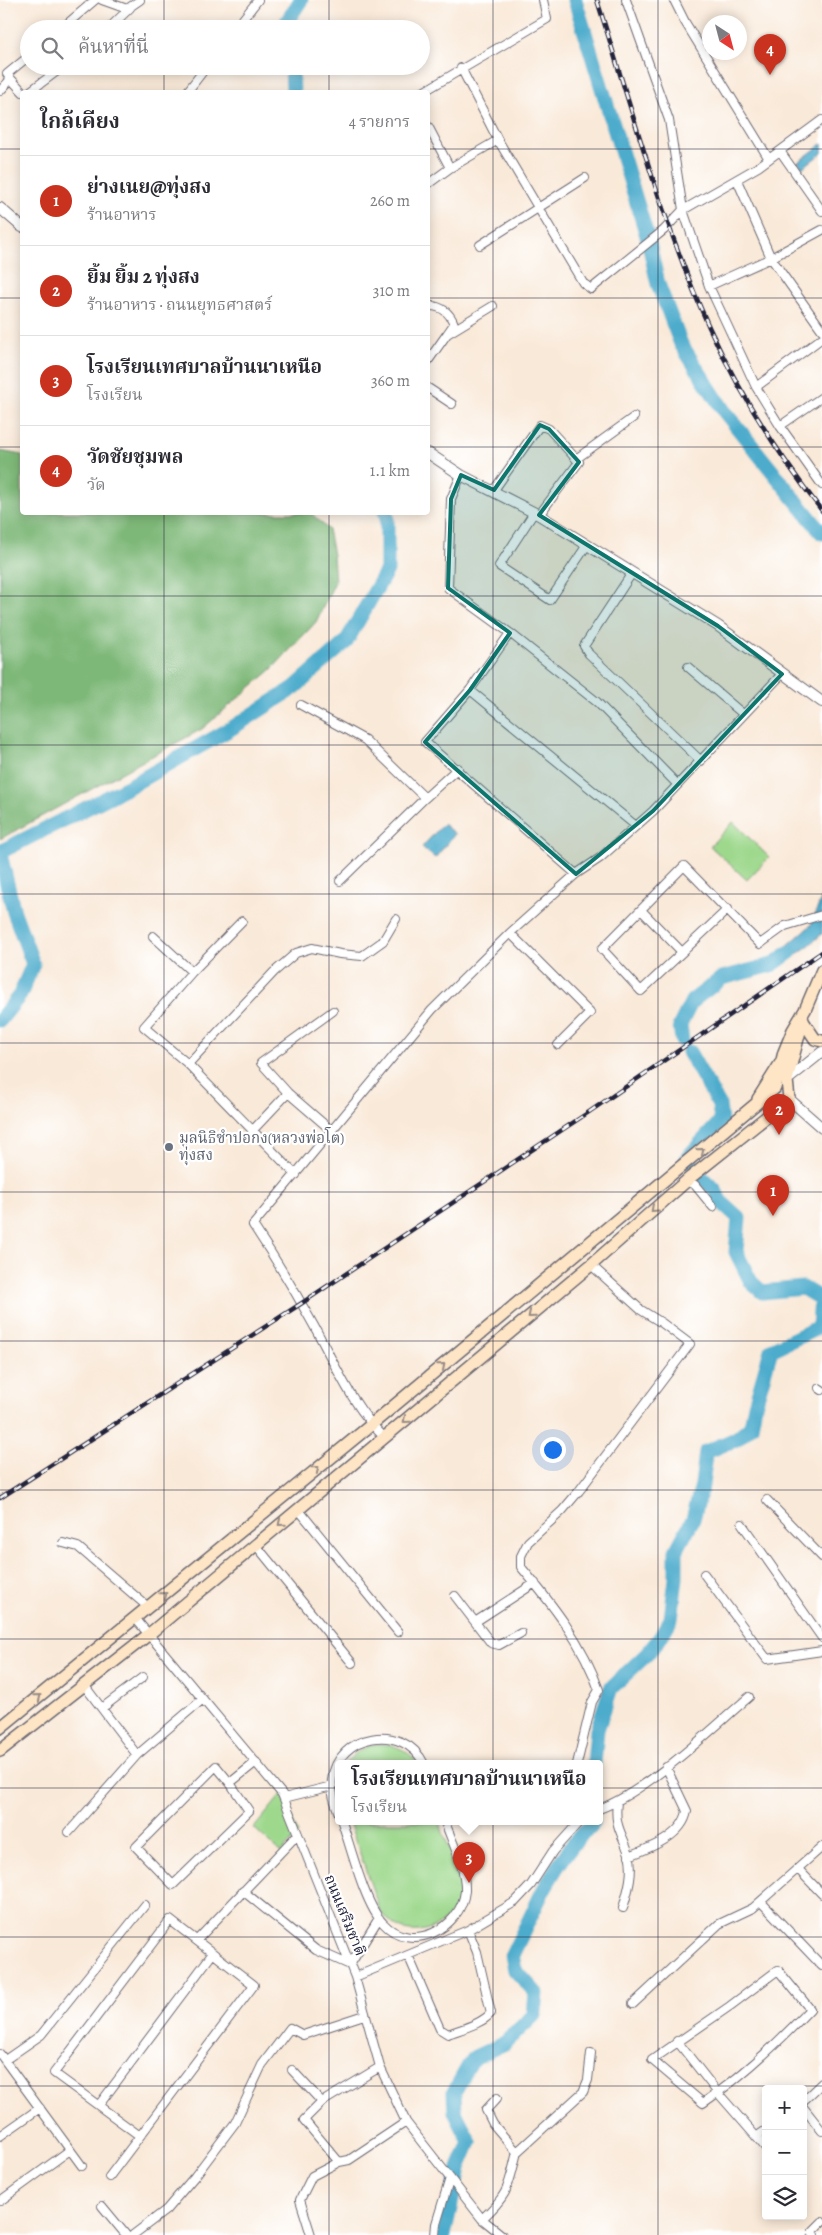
<!DOCTYPE html>
<html lang="th">
<meta charset="utf-8">
<style>
body{margin:0;font-family:Alegreya,"Noto Serif Thai",serif;background:#f7f7f7;color:#2b2b33}
.controls{position:absolute;right:15px;bottom:15px;display:grid;overflow:hidden;border-radius:5px;box-shadow:0 2px 12px #0003}
.controls button{width:45px;height:45px;display:grid;place-items:center;padding:0;border:0;border-bottom:1px solid #e1e1e2;background:#fff;color:#2b2b33;font:25px sans-serif}
.compass{position:absolute;left:702px;top:15px;width:45px;height:45px;border-radius:50%;background:#fff;box-shadow:0 2px 12px #0003;rotate:144deg}
.you{position:absolute;left:552px;top:1449px;width:18px;height:18px;margin:-12px;border:4px solid #fff;border-radius:50%;background:#1a73e8;box-shadow:0 0 0 8px #1a73e833}
.badge{display:grid;place-items:center;width:32px;height:32px;border-radius:50%;background:#c8321e;color:#fff;font-size:16px;font-weight:700}
.pin{position:absolute;translate:-50% -41px;filter:drop-shadow(0 1px 2px #0008)}
.pin::after{content:'';position:absolute;top:26px;width:18px;height:15px;background:inherit;clip-path:polygon(0 0,100% 0,50% 100%)}
.popup{position:absolute;left:335px;top:1760px;width:268px;height:65px;box-sizing:border-box;display:grid;place-content:center;border-radius:5px;background:#fff;filter:drop-shadow(0 1px 4px #0005);font-size:16px;white-space:nowrap;color:#7c7c81}
.popup b{font-size:19px;color:#2b2b33}
.popup::after{content:'';position:absolute;left:50%;top:100%;margin-left:-10px;border:10px solid transparent;border-top-color:#fff}
.list{margin:0;padding:0;list-style:none}
h2{display:flex;justify-content:space-between;align-items:center;height:65px;margin:0;padding:0 20px;font-size:21px}
h2 small{font-size:16px;font-weight:400;color:#7c7c81}
.list li{display:grid;grid-template-columns:32px 1fr auto;gap:15px;align-items:center;box-sizing:border-box;height:90px;padding:0 20px;border-top:1px solid #e1e1e2}
.list b{display:block;font-size:19px;white-space:nowrap}
.list p{margin:0;font-size:16px;white-space:nowrap;color:#7c7c81}
.list em{font-size:16px;font-style:normal;color:#7c7c81}
.icon{flex:none;width:28px;height:28px;fill:none;stroke:currentColor;stroke-width:2;stroke-linecap:round;stroke-linejoin:round}
.map{position:relative;flex:none;width:822px;height:2235px;overflow:hidden}
.search{position:absolute;background:#fff;box-shadow:0 2px 12px #0003;left:20px;top:20px;width:410px;height:55px;display:flex;align-items:center;gap:12px;box-sizing:border-box;padding:0 18px;border-radius:28px;color:#7c7c81;font-size:19px}
.panel{position:absolute;background:#fff;box-shadow:0 2px 12px #0003;left:20px;top:90px;width:410px;height:425px;border-radius:5px}
.map>svg:first-child{display:block}
</style>
<div class="map">
<svg width="822" height="2235" viewBox="0 0 822 2235">
<rect width="100%" height="100%" fill="#fff"/>
<filter id="ink" filterUnits="userSpaceOnUse"><feTurbulence type="fractalNoise" baseFrequency=".02" numOctaves="2"/><feDisplacementMap in="SourceGraphic" scale="10" xChannelSelector="R" yChannelSelector="G"/><feConvolveMatrix kernelMatrix="1 2 1 2 8 2 1 2 1" color-interpolation-filters="sRGB"/></filter>
<filter id="wash" filterUnits="userSpaceOnUse"><feTurbulence type="fractalNoise" baseFrequency=".0096" numOctaves="4" result="noise"/><feDisplacementMap in="SourceGraphic" scale="20" xChannelSelector="R" yChannelSelector="G"/><feGaussianBlur stdDeviation="1.12" result="paint"/><feColorMatrix in="noise" values="0 0 0 0 0 0 0 0 0 0 0 0 0 0 0 0 0 1.4 0 .05"/><feComposite in="paint" operator="in"/></filter>
<g filter="url(#wash)">
<rect width="100%" height="100%" fill="#f9e9d8"/>
<path fill="#9dd88c" stroke="#607d64" d="M733 822 769 857 747 880 710 846Z
M376 1744C394 1744 408 1749 418 1764H345C354 1753 362 1748 376 1744Z
M282 1794 298 1834 281 1853 254 1828Z
M349 1822H439C445 1839 458 1867 460 1884 464 1914 432 1937 404 1930 394 1927 387 1919 380 1911Z"/>
<path fill="#7eb878" stroke="#506d5a" d="M0 451 22 455V512L311 513 328 529 333 555 335 582 316 622 271 670 202 729 0 839Z"/>
<path fill="#4eaccc" stroke="#386784" d="M822 144V153L802 168 798 162Z
M443 824 455 834 435 858 422 847Z
M822 896V934L806 948 777 967 772 959 811 925Z"/>
<g fill="none" stroke-linecap="round" stroke-linejoin="round">
<path stroke="#4eaccc" stroke-width="15" d="M575 0 648 239 658 284 681 344 724 411 822 533
M282 29 301 0
M292 66 293 92
M0 852 128 787 232 728 294 688 346 642 387 570V516L385 512
M0 854 14 912 33 964 20 995 0 1020
M682 1040 680 1025 692 1001 722 978 772 965 790 952
M594 1764 597 1730 611 1688 647 1654 660 1638 671 1619 676 1578V1551L693 1519 702 1485 706 1452 736 1439 751 1426 755 1405 771 1350 819 1327 821 1299 803 1288 762 1292 751 1282 736 1252 739 1218 720 1201 715 1190 702 1178 687 1158 721 1121 719 1105 689 1052
M444 2235 459 2168 470 2142 455 2112 454 2092 473 2058 505 2043 534 2015 536 1993 515 1970 512 1955 544 1889 557 1867 579 1836 591 1826 592 1822"/>
</g>
</g>
<g filter="url(#ink)">
<g fill="none" stroke-linecap="round" stroke-linejoin="round">
<defs>
<path id="minor" d="M102 0 127 9 140 0
M626 0 669 120 683 210 709 286 771 258 822 330
M674 0 685 22 769 159
M61 29 95 0
M108 29 130 8
M235 29 258 0
M461 68 498 140
M11 79 23 92
M0 91 11 79 7 74 29 56
M29 92 64 66
M187 92 207 66
M423 92 547 19 543 0
M428 126 450 168 498 140 583 283 591 289 664 230 683 210 758 167 822 120
M780 151 822 211
M737 180 771 258 822 230
M428 184 450 168
M480 245 585 178
M709 286 756 387 780 426 822 397
M428 306C441 305 450 313 454 324L447 334 493 306
M428 361 447 334
M756 387 822 338
M428 388 452 404
M780 426 822 485
M576 459 634 417
M461 475 451 499 448 588 510 633 597 702 677 784
M494 490 540 425 549 429 579 462 539 515
M533 514 499 566 550 600 587 545
M632 573 584 646 589 654 701 761
M510 633 470 690 425 742 576 874
M688 667 743 714
M470 690 636 826
M301 705 365 740 425 798
M340 881 425 798 458 768
M728 909 641 991 602 949 684 866 760 944 785 926 822 915
M641 910 682 952
M242 921 192 972 144 1027 188 1064 296 1175
M510 933 590 1013 558 1045
M153 936 192 972
M188 1064 274 972 296 953 312 948 340 954 362 956 383 941 396 919
M252 1131 288 1093
M332 1131 288 1093 261 1063 333 1011
M686 1181 695 1185 713 1207
M819 1388 822 1390
M385 1438C353 1408 335 1364 314 1326 295 1291 275 1258 253 1225L432 1010 510 933 576 874 600 858 653 811 782 674
M767 1500 822 1557
M298 1509 398 1632
M742 1524 822 1638
M63 1543 78 1547 148 1607
M255 1544 352 1663
M704 1574 767 1659 822 1651
M455 1596 475 1622 535 1583
M135 1618 282 1794 355 1977 380 2067 406 2122 482 2219 502 2235
M475 1622 491 1643 499 1645 521 1633
M102 1708 143 1677
M137 1755 203 1699
M577 1764 592 1702 599 1690C583 1643 552 1604 521 1567V1556L528 1542 562 1511 579 1491 690 1344 662 1323 641 1310 591 1265
M230 1783 216 1766 136 1847 173 1885 249 1811 230 1783 256 1762
M284 1798 332 1786
M617 1802C614 1827 622 1832 629 1854 634 1872 628 1891 623 1908
M599 1809C648 1791 708 1732 749 1697
M339 1814C335 1803 331 1792 332 1780 337 1733 404 1722 424 1764
M342 1822C351 1848 365 1905 383 1923 411 1954 461 1929 465 1891 466 1868 452 1842 445 1822
M69 1832 137 1755 84 1685
M629 1856C650 1848 683 1836 687 1811L666 1767
M798 1869 822 1894
M243 1891 316 1950 350 1965 379 1918
M761 1902 822 1966
M197 1940 298 1834
M408 1955 440 2029 448 2034C461 2029 482 2024 491 2013L477 1952 468 1930
M778 1970 810 2009C777 2044 743 2076 703 2103L652 2060 730 2006Z
M355 1977 468 1930 515 1902 531 1885 553 1851 579 1822
M633 2004 719 1924 753 1908 822 1847
M677 2041 718 2093 766 2148
M0 2054 82 2166
M5 2060 41 2035 145 1905
M292 2070 322 2102 380 2067
M803 2101 822 2083
M322 2102 304 2120 339 2162
M99 2105 213 1953
M803 2107 822 2131
M0 2136 40 2108
M756 2137 766 2130
M517 2152 583 2092 588 2080 591 2053
M109 2177 254 1985 170 1920 54 2073 140 2136
M0 2201 70 2150
M102 2206 126 2235
M482 2219C510 2193 508 2187 517 2152L493 2124 486 2110 497 2098
M133 2235 166 2210 195 2176 235 2123 262 2065 290 2028 303 2035 364 2015
M311 2235 300 2200 312 2176 339 2162 349 2160 406 2122
M435 2235 436 2224 450 2178
M815 2235 812 2232 822 2222"/>
<path id="tertiary" d="M0 208 22 227
M428 453 461 475 539 515 718 626 822 702
M787 1080 822 1052
M789 1099 822 1128"/>
<path id="secondary" d="M803 1021 815 1039 822 1041
M758 1099 780 1064
M0 1728 371 1425 775 1088 784 1052 793 1030 805 1010 822 970
M0 1751 148 1635 591 1265 691 1177 789 1099 787 1080 803 1020"/>
</defs>
<use href="#minor" stroke="#6d6872" stroke-width="10"/>
<use href="#tertiary" stroke="#6d6872" stroke-width="12"/>
<use href="#secondary" stroke="#6d6872" stroke-width="14"/>
<use href="#minor" stroke="#fff" stroke-width="8"/>
<use href="#tertiary" stroke="#fff" stroke-width="10"/>
<use href="#secondary" stroke="#fde5c5" stroke-width="11"/>
<defs>
<path id="rail" d="M597 0C632 110 662 222 709 327 739 393 778 454 822 511
M0 1498 302 1303 589 1112 822 952"/>
</defs>
<use href="#rail" stroke="#22223b" stroke-width="4.5"/>
<use href="#rail" stroke="#fff" stroke-width="2.5" stroke-dasharray="8" stroke-linecap="butt"/>
</g>
<defs><path id="oneway-chevron" d="M-2-3.5L2.5 0L-2 3.5" fill="none" stroke-width="1.6" stroke-linecap="round" stroke-linejoin="round" transform="scale(1.25)"/></defs>
<g stroke="#9a8d87">
<use href="#oneway-chevron" transform="translate(701 1151) rotate(-40)"/>
<use href="#oneway-chevron" transform="translate(654 1209) rotate(138)"/>
<use href="#oneway-chevron" transform="translate(531 1315) rotate(140)"/>
<use href="#oneway-chevron" transform="translate(442 1366) rotate(-40)"/>
<use href="#oneway-chevron" transform="translate(406 1420) rotate(139)"/>
<use href="#oneway-chevron" transform="translate(316 1469) rotate(-39)"/>
<use href="#oneway-chevron" transform="translate(281 1523) rotate(140)"/>
<use href="#oneway-chevron" transform="translate(164 1595) rotate(-39)"/>
<use href="#oneway-chevron" transform="translate(38 1697) rotate(-39)"/>
</g>
</g>
<path fill="#0f766e" fill-opacity="0.2" stroke="#0f766e" stroke-width="4" stroke-linejoin="round" d="M540 425 549 429 579 462 539 515 718 626 782 674 653 811 576 874 425 742 470 690 510 633 448 588 451 499 461 475 494 490Z"/>
<path fill="none" stroke="#22223b" stroke-width="1" stroke-opacity="0.55" d="M164 0V29M329 0V29M493 0V2235M658 0V2235M164 66V92M329 66V92M0 149H22M428 149H822M0 298H22M428 298H822M0 447H22M428 447H822M164 512V2235M329 512V2235M0 596H822M0 745H822M0 894H822M0 1043H822M0 1192H822M0 1341H822M0 1490H822M0 1639H822M0 1788H822M0 1937H822M0 2086H822"/>
<circle fill="#6b7280" stroke="#fff" stroke-width="2" cx="169" cy="1147" r="5"/>
<g text-anchor="middle" stroke-width="4.5" stroke-linejoin="round" paint-order="stroke">
<g font-size="15" fill="#5b616d" stroke="#fff" text-anchor="start">
<text x="179" y="1143">มูลนิธิซำปอกง(หลวงพ่อโต)<tspan x="179" dy="17">ทุ่งสง</tspan></text>
</g>
<g font-size="15" fill="#22223b" stroke="#fff">
<text transform="translate(345 1915) rotate(68)" y="5">ถนนเสริมชาติ</text>
</g>
</g>
</svg>
<div class="controls">
<button>+</button>
<button>−</button>
<button><svg class="icon" aria-label="layers" viewBox="0 0 24 24"><path d="M12 4l9 5-9 5-9-5zM3 14l9 5 9-5"/></svg></button>
</div>
<svg class="compass" viewBox="-18 -18 36 36"><path d="M0-13l5 13h-10z" fill="#e53935"/><path d="M0 13l5-13h-10z" fill="#7c7c81"/></svg>
<div class="you"></div>
<div class="pin badge" style="left:773px;top:1216px">1</div>
<div class="pin badge" style="left:779px;top:1135px">2</div>
<div class="pin badge" style="left:469px;top:1883px">3</div>
<div class="popup"><b>โรงเรียนเทศบาลบ้านนาเหนือ</b>โรงเรียน</div>
<div class="pin badge" style="left:770px;top:75px">4</div>
<div class="search"><svg class="icon" aria-label="search" viewBox="0 0 24 24"><circle cx="10" cy="10" r="6"/><path d="M15 15l6 6"/></svg>ค้นหาที่นี่</div>
<section class="panel">
<h2>ใกล้เคียง<small>4 รายการ</small></h2>
<ul class="list">
<li><span class="badge">1</span><div><b>ย่างเนย@ทุ่งสง</b><p>ร้านอาหาร</p></div><em>260 m</em></li>
<li><span class="badge">2</span><div><b>ยิ้ม ยิ้ม 2 ทุ่งสง</b><p>ร้านอาหาร · ถนนยุทธศาสตร์</p></div><em>310 m</em></li>
<li><span class="badge">3</span><div><b>โรงเรียนเทศบาลบ้านนาเหนือ</b><p>โรงเรียน</p></div><em>360 m</em></li>
<li><span class="badge">4</span><div><b>วัดชัยชุมพล</b><p>วัด</p></div><em>1.1 km</em></li>
</ul>
</section>
</div>
